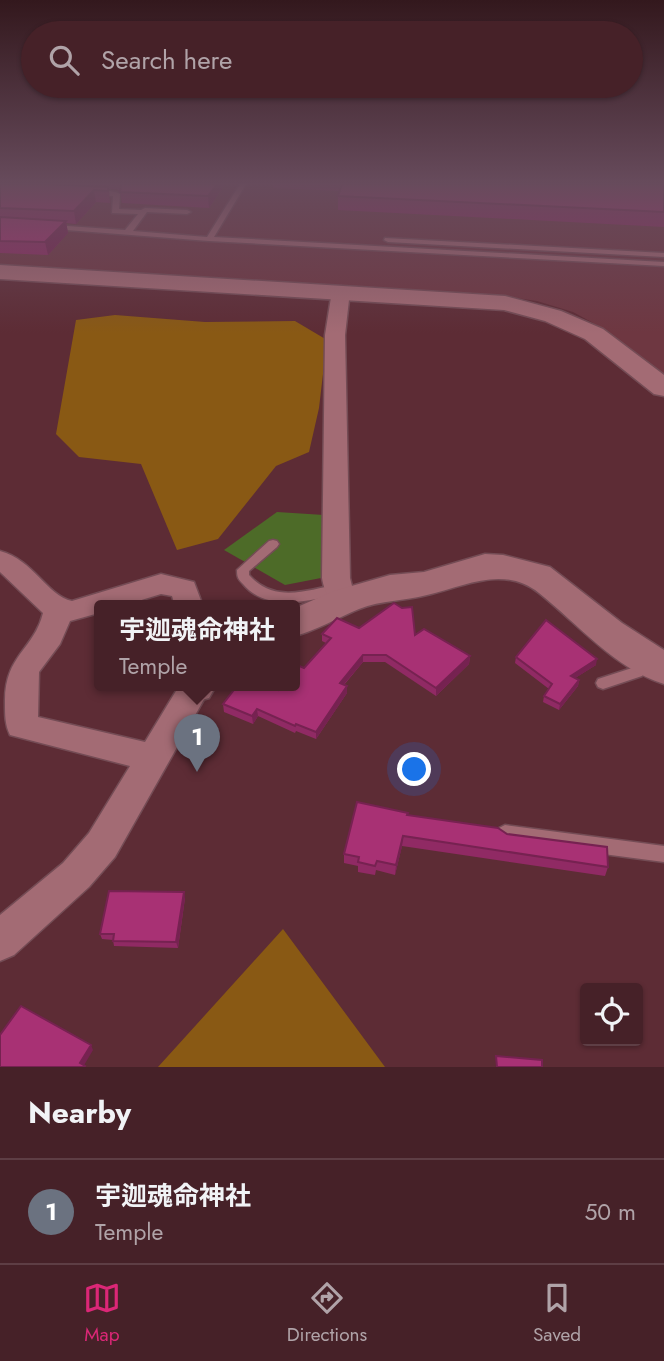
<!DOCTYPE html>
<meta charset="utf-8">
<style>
body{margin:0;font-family:Jost,"Noto Sans JP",sans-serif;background:#4d2930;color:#f1f3f6}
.controls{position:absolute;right:21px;bottom:21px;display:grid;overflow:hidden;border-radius:7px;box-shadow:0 2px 5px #0004}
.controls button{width:63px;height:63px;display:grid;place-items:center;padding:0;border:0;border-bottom:2px solid #5e3e45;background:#462128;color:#f1f3f6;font:35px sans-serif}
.you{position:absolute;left:415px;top:770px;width:24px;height:24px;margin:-18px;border:5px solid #fff;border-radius:50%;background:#1a73e8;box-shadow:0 0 0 10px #1a73e833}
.badge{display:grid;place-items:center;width:46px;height:46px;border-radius:50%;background:#db2777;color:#fff;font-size:23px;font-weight:700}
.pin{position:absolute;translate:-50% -58px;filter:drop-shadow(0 2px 4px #0008)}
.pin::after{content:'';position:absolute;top:37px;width:24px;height:21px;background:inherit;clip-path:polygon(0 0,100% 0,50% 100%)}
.popup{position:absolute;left:94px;top:600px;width:206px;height:91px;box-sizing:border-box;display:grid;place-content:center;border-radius:7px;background:#462128;filter:drop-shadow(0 2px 5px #0005);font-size:23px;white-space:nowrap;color:#b0a3a8}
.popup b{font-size:26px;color:#f1f3f6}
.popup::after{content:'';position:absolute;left:50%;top:100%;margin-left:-14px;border:14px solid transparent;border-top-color:#462128}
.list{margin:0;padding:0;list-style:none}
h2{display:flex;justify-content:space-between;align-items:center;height:91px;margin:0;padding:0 28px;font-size:30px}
h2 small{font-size:23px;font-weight:400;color:#b0a3a8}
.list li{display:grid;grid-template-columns:46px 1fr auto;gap:21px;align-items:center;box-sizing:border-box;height:105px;padding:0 28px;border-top:2px solid #5e3e45}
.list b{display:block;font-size:26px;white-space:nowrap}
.list p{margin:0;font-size:23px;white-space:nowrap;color:#b0a3a8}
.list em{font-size:23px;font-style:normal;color:#b0a3a8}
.icon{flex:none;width:38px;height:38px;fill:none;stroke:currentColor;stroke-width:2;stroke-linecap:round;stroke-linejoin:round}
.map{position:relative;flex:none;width:664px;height:1067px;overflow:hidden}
.search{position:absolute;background:#462128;box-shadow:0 2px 5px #0004;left:21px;right:21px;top:21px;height:77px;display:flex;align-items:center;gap:18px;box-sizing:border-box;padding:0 24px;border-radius:38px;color:#b0a3a8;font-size:26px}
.sheet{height:196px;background:#462128}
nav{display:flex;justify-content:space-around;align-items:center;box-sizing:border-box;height:98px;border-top:2px solid #5e3e45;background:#462128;font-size:19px;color:#b0a3a8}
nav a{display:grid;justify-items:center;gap:4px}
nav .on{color:#db2777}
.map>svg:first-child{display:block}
</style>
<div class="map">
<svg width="664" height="1067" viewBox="0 0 664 1067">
<rect width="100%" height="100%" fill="#5d2c35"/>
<path fill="#6e3741" d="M0 184H664V375L604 329 573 312 537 301 497 295 0 266Z"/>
<path fill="#895914" d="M115 315 205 322 295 321 327 340 319 408 309 452 276 466 218 539 177 550 141 464 79 457 56 434 76 320Z
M283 929 385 1067H158Z"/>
<path fill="#4d6b28" d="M277 512 324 515 321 578 285 585 224 550Z"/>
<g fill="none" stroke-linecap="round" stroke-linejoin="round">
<defs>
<path id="service" d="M240 184H246L214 237 664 262V266L209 241 53 229 49 227 53 225 125 230 138 214 112 213 113 196 93 195 90 193C97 189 113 190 120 194L119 209 141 210 145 208 187 210 191 212 187 214 147 212 133 231 207 237Z
M385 238 664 253V257L388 242 384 240Z
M273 540 277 541 279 544 277 547 249 571V575C274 603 306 591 338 584L343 586 345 589 343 592C312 601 267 613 243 584 238 579 237 577 237 570L269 541Z
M647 656 652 657 654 661 642 676 603 689 598 687 596 683 598 679 632 668 642 657Z
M505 825 664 846V862L505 841 499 838 497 833 499 828Z"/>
<path id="minor" d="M341 286 350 291 345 335 350 578 352 586 361 600 357 607C336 613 325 597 322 578L325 335 332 291Z
M0 551C34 560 47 596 72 601L161 574 194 582 203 606H175L172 596 161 594 122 606H99V613L70 621 60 644 39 672 38 717 145 742 179 686 211 687 115 857 89 887 14 955 0 961V915L63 863 89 833 130 766 10 735C5 725 5 715 5 703 4 655 34 650 43 613L0 572Z"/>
<path id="tertiary" d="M0 265 505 296 561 311 603 329 664 375V396L654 394 585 339 545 321 504 310 0 279Z
M485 554 503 555 550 567 622 623 664 650V684C615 669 578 624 539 593 504 565 465 586 427 595 404 601 382 600 359 609 337 618 317 630 295 636V608L334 591 390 575 424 572Z
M216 686 209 698 195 702 181 698 175 687Z"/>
</defs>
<use href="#service" stroke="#744c55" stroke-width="3"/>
<use href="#minor" stroke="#744c55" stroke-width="3"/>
<use href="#tertiary" stroke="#744c55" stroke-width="3"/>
<use href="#service" fill="#a36b74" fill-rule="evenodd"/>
<use href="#minor" fill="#a36b74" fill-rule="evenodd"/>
<use href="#tertiary" fill="#a36b74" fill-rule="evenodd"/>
</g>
<path fill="#902a64" d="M0 184H225L209 208 122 203 120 192 117 189H109L110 203 96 202 76 224 66 223 68 233 48 255 0 253Z
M273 184H664V227L338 210V196L339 191 273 188Z
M359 628 415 635 470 656 469 664 436 696 385 662H363L344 685 347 693 316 739 296 731 295 733 258 716 253 724 224 712 223 704 278 690 304 668 326 643 322 641V634Z
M516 657 596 665 575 678 579 680 578 686 559 710 543 702 544 696 549 689 515 663Z
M407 815 507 834 608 867 605 876 402 846 395 875 376 870 375 875 358 872V866L344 863V854Z
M185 898 178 948 114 946 113 940 102 939 100 934Z"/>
<path fill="#762251" d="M217 184H225L209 208 208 196Z
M94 190 96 202 76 224 74 211Z
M66 221 68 233 48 255 45 242Z
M363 655V662L339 690 340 683Z
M470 656 469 664 436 696V688Z
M597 659 596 665 569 682 571 676Z
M579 680 578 686 559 710 560 704Z
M347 686V693L316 739V732Z
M257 709 258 716 253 724 252 716Z
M403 836 402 846 395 875 396 865Z
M184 892 185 898 178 948 176 942Z
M91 1045 93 1050 83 1067 80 1063Z"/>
<path fill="#a83174" stroke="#762251" stroke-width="2" d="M0 184H45L108 187V191L94 190 74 211 0 208Z
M121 184H217L208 196 120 192Z
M342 184H664V212L338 196Z
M0 217 66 221 45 242 0 241Z
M394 603 402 608 412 607 415 635 424 629 470 656 436 688 386 655H363L340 683 347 686 316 732 296 724 295 726 257 709 252 716 223 704 237 686H269L278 690 281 686H295V667L297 665 304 668 331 638 322 634 337 618 359 628Z
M546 620 597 659 571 676 579 680 560 704 544 696 552 684 516 657Z
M357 802 408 813 407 815 498 828 507 834 607 847 608 867 403 836 396 865 377 861 375 866 358 862 359 857 344 854Z
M109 891 184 892 176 942 113 941 114 934H100Z
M21 1006 91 1045 80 1063 85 1066 84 1067H0V1035Z
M496 1056 542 1060V1067H497Z"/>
<linearGradient id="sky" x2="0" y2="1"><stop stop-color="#33181d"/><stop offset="0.55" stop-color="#674b5c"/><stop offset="1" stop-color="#674b5c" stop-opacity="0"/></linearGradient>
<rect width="664" height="333" fill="url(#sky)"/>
</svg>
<div class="controls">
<button><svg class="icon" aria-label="locate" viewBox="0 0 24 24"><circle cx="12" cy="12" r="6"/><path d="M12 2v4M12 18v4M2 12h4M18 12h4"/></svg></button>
</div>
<div class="you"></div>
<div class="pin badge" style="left:197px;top:772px;background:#6b7280">1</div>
<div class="popup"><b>宇迦魂命神社</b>Temple</div>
<div class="search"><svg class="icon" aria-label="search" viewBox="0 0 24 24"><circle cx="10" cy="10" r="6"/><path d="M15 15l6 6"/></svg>Search here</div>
</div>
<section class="sheet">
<h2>Nearby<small></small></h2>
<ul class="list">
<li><span class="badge" style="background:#6b7280">1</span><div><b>宇迦魂命神社</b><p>Temple</p></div><em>50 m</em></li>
</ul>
</section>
<nav>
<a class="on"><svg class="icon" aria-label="map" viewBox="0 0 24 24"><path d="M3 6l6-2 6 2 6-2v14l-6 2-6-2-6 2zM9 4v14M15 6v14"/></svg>Map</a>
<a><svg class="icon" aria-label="directions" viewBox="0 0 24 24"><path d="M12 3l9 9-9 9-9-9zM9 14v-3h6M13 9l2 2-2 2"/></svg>Directions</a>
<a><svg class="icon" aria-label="saved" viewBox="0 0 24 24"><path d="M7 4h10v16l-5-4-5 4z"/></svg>Saved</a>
</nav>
